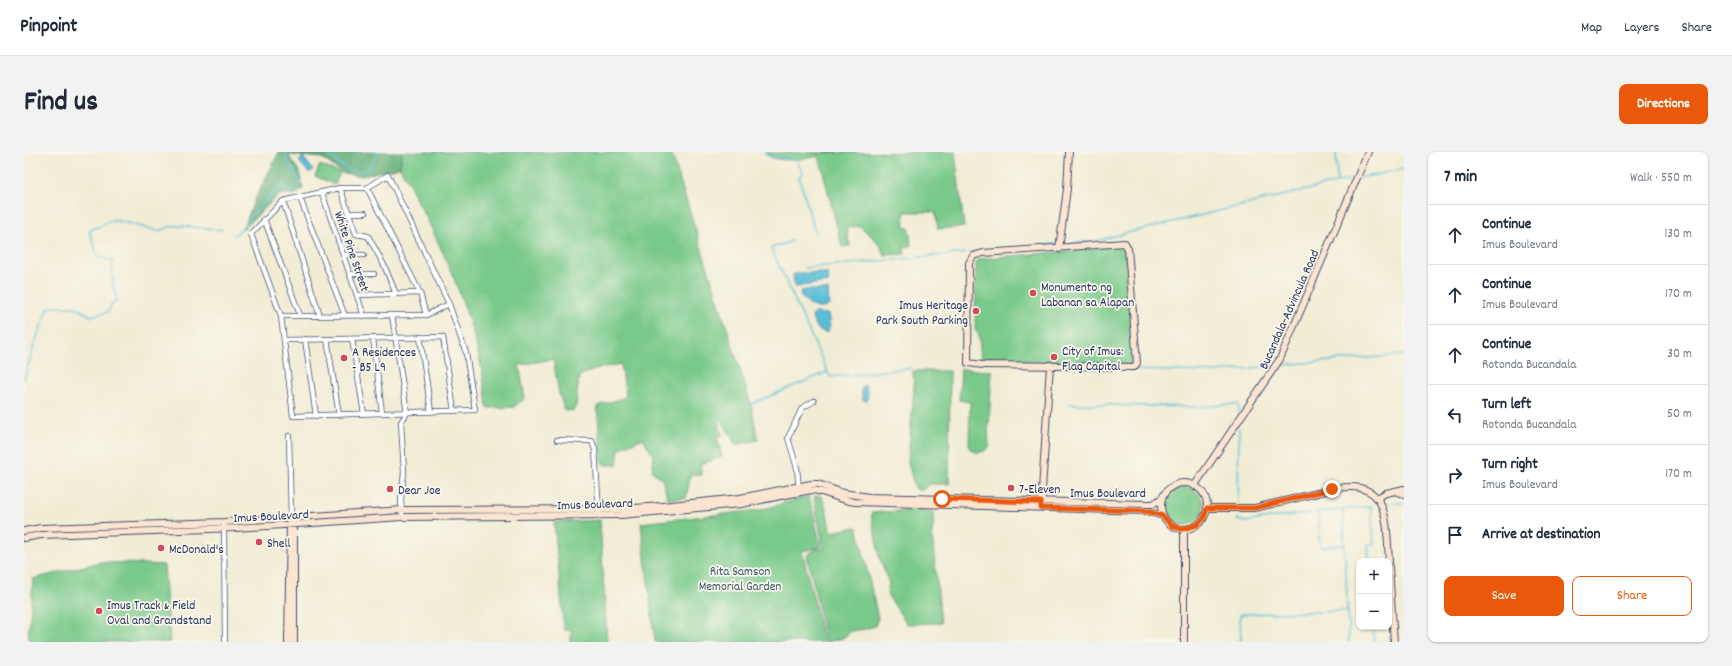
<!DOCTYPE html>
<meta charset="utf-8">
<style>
body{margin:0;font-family:Dekko,sans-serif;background:#f2f2f3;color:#1f2937}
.controls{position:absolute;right:12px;bottom:12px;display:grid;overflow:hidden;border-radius:8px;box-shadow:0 1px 3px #0004}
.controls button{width:36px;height:36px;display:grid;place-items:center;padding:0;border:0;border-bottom:1px solid #e0e1e3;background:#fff;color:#1f2937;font:20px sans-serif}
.stop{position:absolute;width:12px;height:12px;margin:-9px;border:3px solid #ea580c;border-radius:50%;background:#fff}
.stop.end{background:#ea580c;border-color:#fff;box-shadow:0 1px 4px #0008}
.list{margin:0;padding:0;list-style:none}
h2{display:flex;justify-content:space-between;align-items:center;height:52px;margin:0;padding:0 16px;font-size:17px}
h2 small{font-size:13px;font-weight:400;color:#747a83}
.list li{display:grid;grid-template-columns:26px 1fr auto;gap:12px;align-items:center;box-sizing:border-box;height:60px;padding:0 16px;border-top:1px solid #e0e1e3}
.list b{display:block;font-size:15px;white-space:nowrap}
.list p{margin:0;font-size:13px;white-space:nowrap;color:#747a83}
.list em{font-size:13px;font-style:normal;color:#747a83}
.actions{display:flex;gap:8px;padding:12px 16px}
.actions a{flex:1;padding:9px 0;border:1px solid #ea580c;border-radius:8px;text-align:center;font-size:14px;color:#ea580c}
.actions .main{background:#ea580c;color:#fff}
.icon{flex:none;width:22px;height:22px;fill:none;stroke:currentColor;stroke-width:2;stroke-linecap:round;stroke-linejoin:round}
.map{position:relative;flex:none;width:1380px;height:490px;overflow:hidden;border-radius:8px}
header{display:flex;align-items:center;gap:24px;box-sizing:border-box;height:56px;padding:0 20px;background:#fff;border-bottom:1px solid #e0e1e3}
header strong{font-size:19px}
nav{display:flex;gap:22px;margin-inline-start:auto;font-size:14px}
.intro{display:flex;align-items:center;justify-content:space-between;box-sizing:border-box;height:96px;padding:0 24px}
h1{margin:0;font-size:28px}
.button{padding:10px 18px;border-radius:8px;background:#ea580c;color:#fff;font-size:14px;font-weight:700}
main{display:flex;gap:24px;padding:0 24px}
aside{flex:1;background:#fff;border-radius:8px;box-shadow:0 1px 3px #0004}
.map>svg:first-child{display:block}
</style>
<header>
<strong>Pinpoint</strong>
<nav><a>Map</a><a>Layers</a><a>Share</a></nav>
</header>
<div class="intro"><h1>Find us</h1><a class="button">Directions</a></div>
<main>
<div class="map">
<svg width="1380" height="490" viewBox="0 0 1380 490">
<rect width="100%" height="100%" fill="#fbf7ec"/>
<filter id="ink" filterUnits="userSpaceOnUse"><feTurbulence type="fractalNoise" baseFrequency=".025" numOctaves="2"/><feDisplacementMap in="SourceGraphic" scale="8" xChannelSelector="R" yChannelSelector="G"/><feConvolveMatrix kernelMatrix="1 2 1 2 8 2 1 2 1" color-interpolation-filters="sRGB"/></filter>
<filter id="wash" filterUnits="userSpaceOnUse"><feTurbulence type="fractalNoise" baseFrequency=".012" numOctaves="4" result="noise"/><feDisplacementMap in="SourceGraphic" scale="16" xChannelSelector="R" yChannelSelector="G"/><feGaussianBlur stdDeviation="0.9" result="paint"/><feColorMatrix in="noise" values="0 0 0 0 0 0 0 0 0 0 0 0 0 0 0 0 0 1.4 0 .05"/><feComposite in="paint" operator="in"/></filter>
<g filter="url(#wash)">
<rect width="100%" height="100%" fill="#f1ecd4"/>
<path fill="#79c98a" stroke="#4a7c74" d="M378 0H647L727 252 734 288 711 293C708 282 700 277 698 267H694L698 284 693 285 698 305 676 312 678 323H671L667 321 662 346 644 347 638 327 628 319 630 305 619 286 595 297 593 313H580L578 311 573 254 602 245 597 212 575 216 555 224 552 254 550 258 541 259 535 242 529 207 495 213 501 246 490 255 463 256C456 170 416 90 376 15Z
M931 0 940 75 914 77 911 60H880L881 76H885L887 94 880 95 881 102 860 103 856 92 836 74 822 76 826 94 818 95 795 4C782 7 750 12 741 1Z
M296 13 316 21 311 33 291 24Z
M1096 93 1100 96 1102 102 1110 208 1109 212 1104 213 957 208 955 183 951 178 952 111 955 107C1002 102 1049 100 1096 93Z
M937 217 968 219 965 271 964 273 965 295 960 299 954 301 945 296 946 250 935 248Z
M889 219H926L925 332H905L897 339 891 336 884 311 890 235Z
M1141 354a19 19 0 1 1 38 0a19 19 0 1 1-38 0Z
M785 344 797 395 778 399 800 490H631L617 371 736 358Z
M791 344H797L802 356 806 377 808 380 832 375 834 378 854 466 851 474 841 477 827 479 819 486 803 490H802L783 403 792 397H800L790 348Z
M890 355 911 361 908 382 917 471 883 472 863 442 865 431 855 404 847 361 886 358Z
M576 368 583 490H546L548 478H540L530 370Z
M77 410 140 413 146 490H4L9 427Z"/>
<path fill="#62ad76" stroke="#3e6e6a" d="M255 0H378L376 15 338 24 318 21 298 6 264 3 275 19 279 37 272 42 255 43 219 77 230 49Z"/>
<path fill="#5abed8" stroke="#3a769b" d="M279 5 289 18 285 21 275 9Z
M776 121H803L805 130 771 135 769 124 770 122Z
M783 138H804L805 153C795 161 782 152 776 143L777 139Z
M790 161 804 162 806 173 804 180C794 181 790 173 788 165Z
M841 232 844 244 842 249 839 248 837 236Z"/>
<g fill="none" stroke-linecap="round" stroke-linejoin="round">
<path stroke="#5abed8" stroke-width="1.5" d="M301 0C311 9 332 28 346 14 349 11 351 7 353 3L352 0
M740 0 744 4 772 7 779 21 775 25 792 83
M1312 0 1313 30
M1335 26 1380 17
M209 83 214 81C224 64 241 53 252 37L260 35 265 40 274 38 276 32 271 19 264 12 262 0
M768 89 747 96 806 225 887 216
M1049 91 1070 89 1328 27
M1011 94 1032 92
M946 101 954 100
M781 116 941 101
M1257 213 1380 203
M1104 218 1193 220 1247 214
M0 227 12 187 25 155H51L67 164 84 160 88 151 92 149 88 123 89 109 74 105 65 78 77 74 84 69H95L134 79 149 74H158L198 78
M727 252 803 220
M1045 252 1170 255 1214 252 1215 263
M1214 350 1215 277
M1370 351H1380
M1319 357 1325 490
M1294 361 1295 386 1297 395 1319 393
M1214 366 1213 368 1222 370 1244 366 1348 354
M1345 409 1344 393 1350 392 1347 355
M1349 475 1350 490
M1217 490 1216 463 1218 462 1323 459"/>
</g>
</g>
<g filter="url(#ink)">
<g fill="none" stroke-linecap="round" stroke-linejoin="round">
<defs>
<path id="street" d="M316 36 332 82 344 84 360 113 372 142
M343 36 396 141 402 163
M298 41 340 164
M276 46 321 164
M259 49 296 164
M324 61H341
M240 67 276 163
M319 103H340
M326 122H350
M333 143 396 141
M368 163 383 261 377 270 380 320 377 348 378 361
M257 164 402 163 425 152 442 201 451 258 269 264 257 164 227 82 259 49 316 36H343L364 23 425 152
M396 185 407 260
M349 186 358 261
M281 187 292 264
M303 187 315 263
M328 187 340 262
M260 188 419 185 430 259
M265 284 267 367
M533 288 568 289 571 298 575 360
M775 337 773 316 764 286 778 256 790 249
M200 374 201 490"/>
<path id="secondary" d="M1101 91 1104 97 1113 211 1110 215 959 213 944 211 945 111 949 104 959 101Z
M1035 97 1043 37 1045 0
M1137 354a23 23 0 1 1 46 0a23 23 0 1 1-46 0Z
M1171 333 1256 207 1344 0
M1370 339 1380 342
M1353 346 1362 341 1380 337
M1017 354 1026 213
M1183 356H1231L1314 336C1367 327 1362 373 1365 409
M269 370 270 373V490
M1160 377V490
M0 379 17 376 200 370 378 358 596 357 638 354 716 346 787 332H794L819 341 845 345 1122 352H1129L1138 346
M0 386 17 383 212 376 378 365 597 363 717 352 787 338C802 339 816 348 831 350L1122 359 1139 364
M1365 415 1370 490
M264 490 266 370"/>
</defs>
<use href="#street" stroke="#3b4b70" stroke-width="6"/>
<use href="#secondary" stroke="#3b4b70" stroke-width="8"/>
<use href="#street" stroke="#fff" stroke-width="4.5"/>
<use href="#secondary" stroke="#fce5d0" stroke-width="6"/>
</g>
</g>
<g fill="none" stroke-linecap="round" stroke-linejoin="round" filter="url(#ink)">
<path stroke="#ea580c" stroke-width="5" d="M918 347 1017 350V356L1122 359 1139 364 1148 374 1158 377 1173 373 1180 366 1183 356H1231L1308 337"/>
</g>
<g fill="#d1495b" stroke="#fbf7ec" stroke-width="1.5">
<circle cx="1009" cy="141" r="4"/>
<circle cx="952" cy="159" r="4"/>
<circle cx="1030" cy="205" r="4"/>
<circle cx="320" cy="206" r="4"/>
<circle cx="987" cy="336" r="4"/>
<circle cx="366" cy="337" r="4"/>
<circle cx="235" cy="390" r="4"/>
<circle cx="137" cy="396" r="4"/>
<circle cx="75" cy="459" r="4"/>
</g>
<g text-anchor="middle" stroke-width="3.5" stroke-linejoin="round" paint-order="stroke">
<g font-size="13" fill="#1b2f5e" stroke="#fbf7ec">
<text transform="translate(329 99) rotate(71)" y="5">White Pine Street</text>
<text transform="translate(1264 157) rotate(-66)" y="5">Bucandala-Advincula Road</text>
<text x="1084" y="345">Imus Boulevard</text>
<text transform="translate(571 351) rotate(-2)" y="5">Imus Boulevard</text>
<text transform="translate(247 363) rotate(-3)" y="5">Imus Boulevard</text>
</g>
<g font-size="13" fill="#1b2f5e" stroke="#fbf7ec" text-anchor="start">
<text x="1017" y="139">Monumento ng<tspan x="1017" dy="15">Labanan sa Alapan</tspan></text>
<text x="944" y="157" text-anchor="end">Imus Heritage<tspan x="944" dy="15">Park South Parking</tspan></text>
<text x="1038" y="203">City of Imus:<tspan x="1038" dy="15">Flag Capital</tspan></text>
<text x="328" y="204">A Residences<tspan x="328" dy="15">- B5 L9</tspan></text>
<text x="995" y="341">7-Eleven</text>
<text x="374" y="342">Dear Joe</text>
<text x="243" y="395">Shell</text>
<text x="145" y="401">McDonald's</text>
<text x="83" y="457">Imus Track &amp; Field<tspan x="83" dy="15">Oval and Grandstand</tspan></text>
</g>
<g font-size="13" fill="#375d6b" stroke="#fbf7ec">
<text x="716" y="423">Rita Samson<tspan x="716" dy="15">Memorial Garden</tspan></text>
</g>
</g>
</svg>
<div class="controls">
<button>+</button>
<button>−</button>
</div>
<div class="stop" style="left:918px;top:347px"></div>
<div class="stop end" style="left:1308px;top:337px"></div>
</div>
<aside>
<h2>7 min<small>Walk · 550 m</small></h2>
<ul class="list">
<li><svg class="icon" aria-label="ahead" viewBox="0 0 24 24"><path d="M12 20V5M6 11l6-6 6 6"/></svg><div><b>Continue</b><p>Imus Boulevard</p></div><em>130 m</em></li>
<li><svg class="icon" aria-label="ahead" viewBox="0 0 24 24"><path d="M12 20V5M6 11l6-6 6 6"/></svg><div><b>Continue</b><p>Imus Boulevard</p></div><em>170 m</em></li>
<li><svg class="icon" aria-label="ahead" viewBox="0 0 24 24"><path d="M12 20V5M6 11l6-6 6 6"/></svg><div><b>Continue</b><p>Rotonda Bucandala</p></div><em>30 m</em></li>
<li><svg class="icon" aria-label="left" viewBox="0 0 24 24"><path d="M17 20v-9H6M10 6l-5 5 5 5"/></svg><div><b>Turn left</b><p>Rotonda Bucandala</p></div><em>50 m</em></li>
<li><svg class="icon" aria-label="right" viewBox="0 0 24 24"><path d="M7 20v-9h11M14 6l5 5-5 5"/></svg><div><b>Turn right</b><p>Imus Boulevard</p></div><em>170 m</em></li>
<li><svg class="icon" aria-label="arrive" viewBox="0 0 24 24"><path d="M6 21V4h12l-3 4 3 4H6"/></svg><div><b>Arrive at destination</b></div></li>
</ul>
<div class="actions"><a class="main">Save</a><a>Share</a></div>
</aside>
</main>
